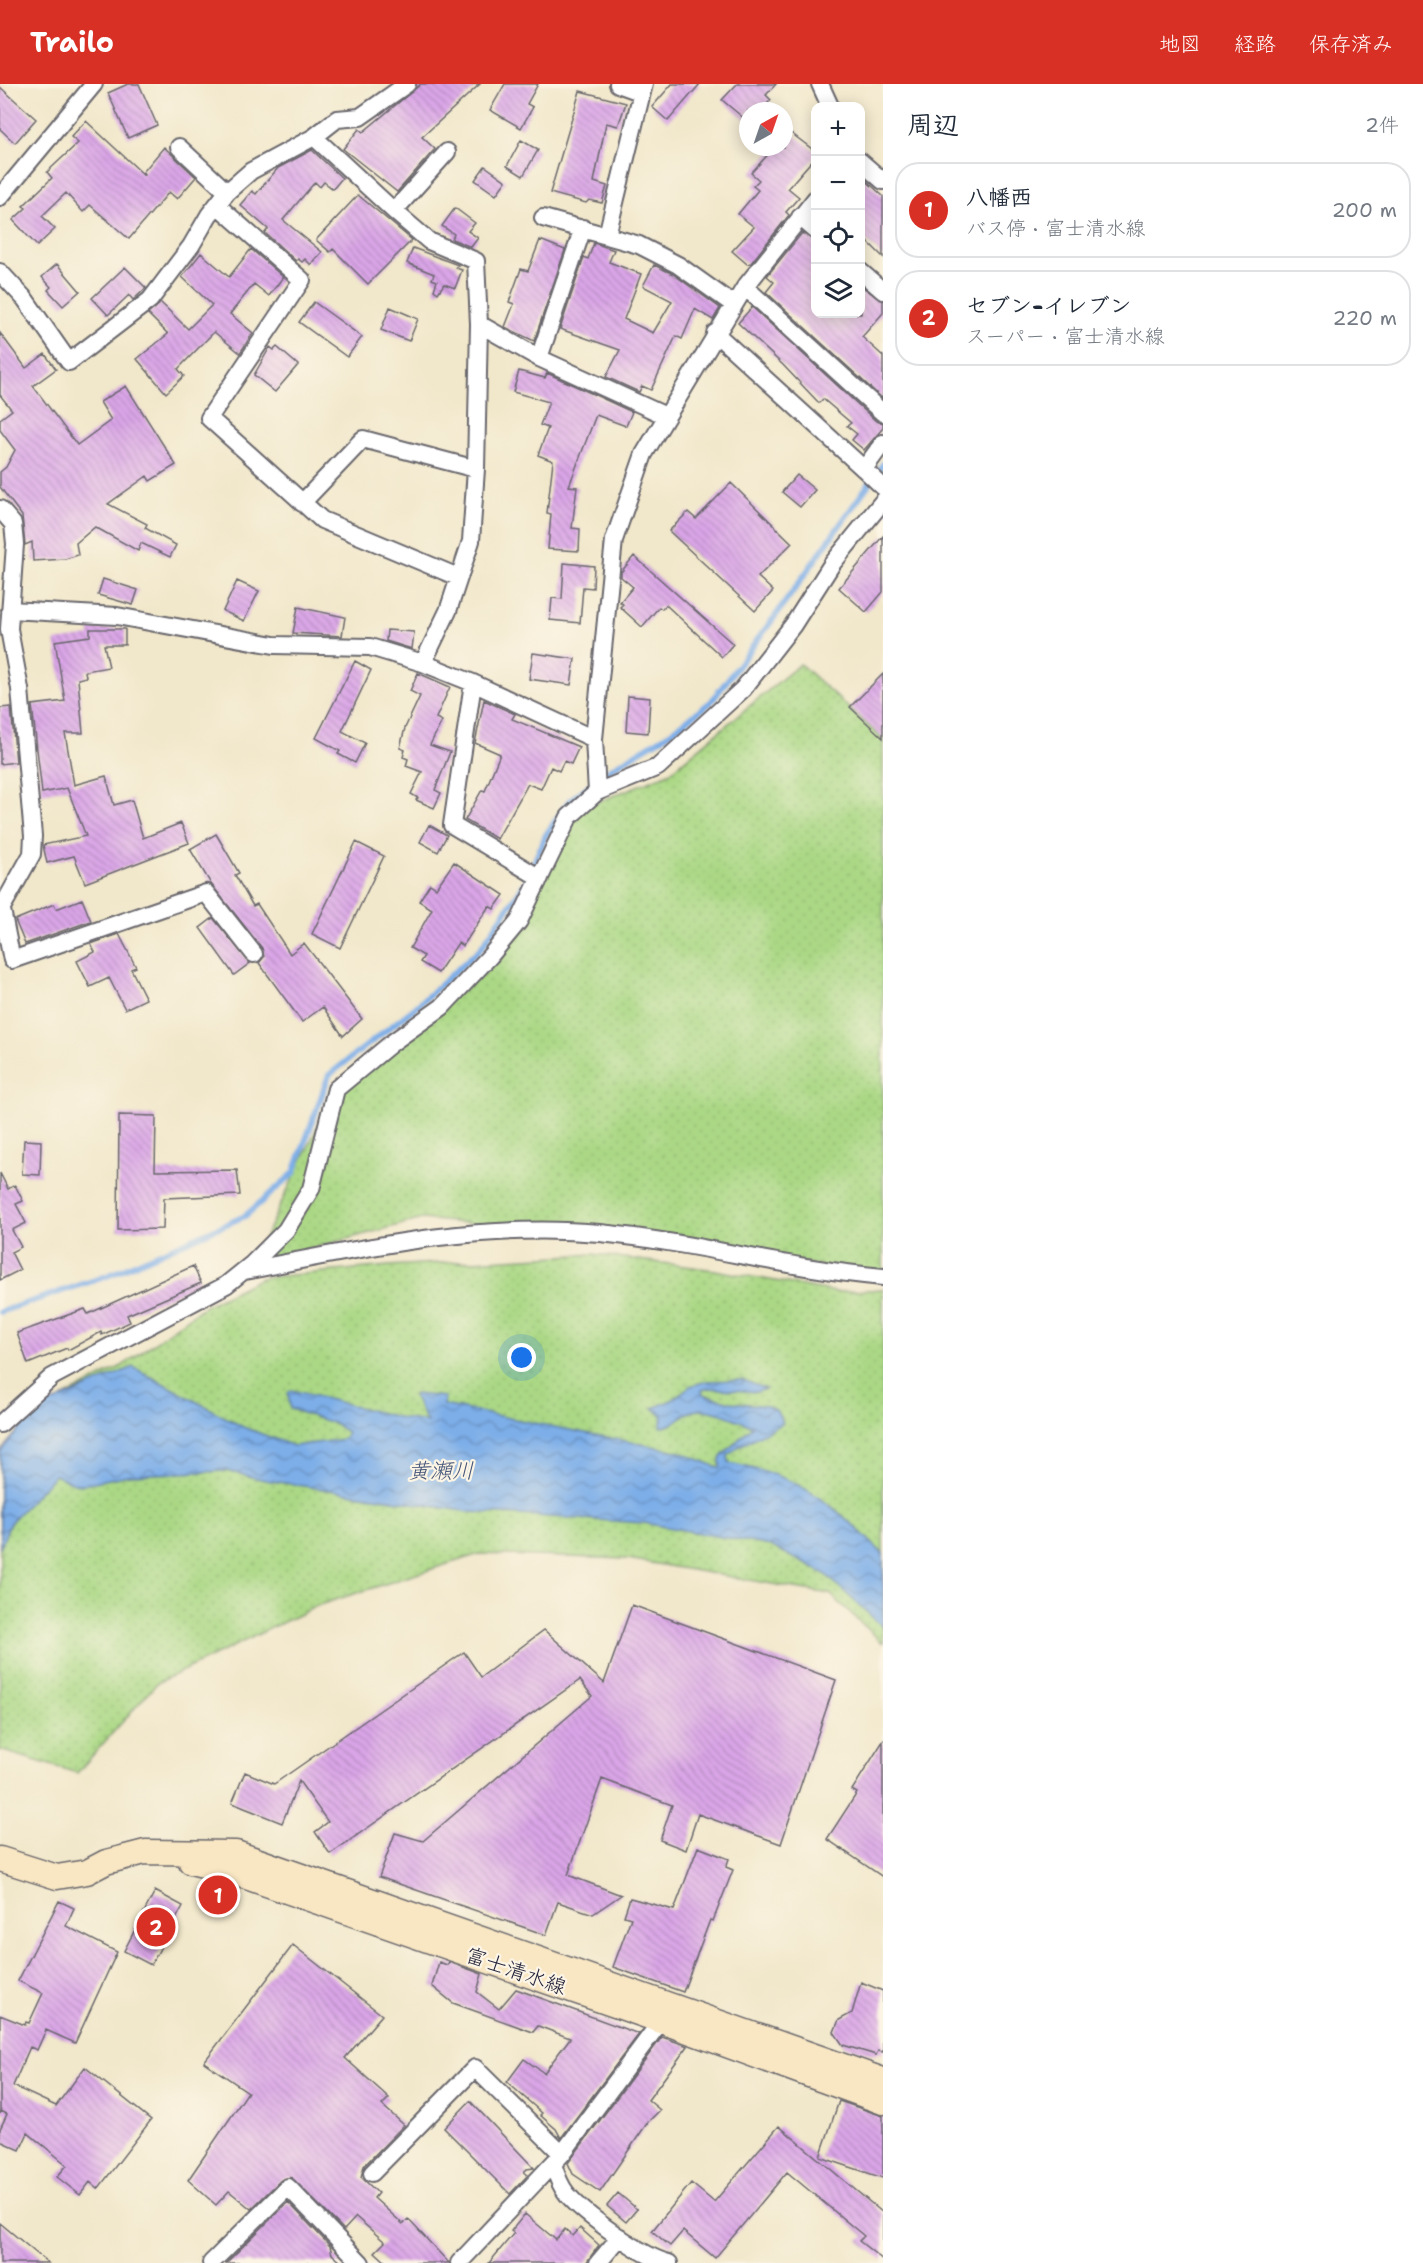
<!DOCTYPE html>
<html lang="ja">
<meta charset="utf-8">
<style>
body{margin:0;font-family:"Shantell Sans","Klee One",sans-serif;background:#f2f2f3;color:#1f2937}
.controls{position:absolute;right:18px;top:18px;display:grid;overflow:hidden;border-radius:12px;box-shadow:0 3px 15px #0003}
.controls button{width:54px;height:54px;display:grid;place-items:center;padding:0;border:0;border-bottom:2px solid #e0e1e3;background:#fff;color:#1f2937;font:30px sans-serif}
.compass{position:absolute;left:739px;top:18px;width:54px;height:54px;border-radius:50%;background:#fff;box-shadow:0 3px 15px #0003;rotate:40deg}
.you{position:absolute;left:522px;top:1274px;width:21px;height:21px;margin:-15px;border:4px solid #fff;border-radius:50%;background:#1a73e8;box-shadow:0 0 0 9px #1a73e833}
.badge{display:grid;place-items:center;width:39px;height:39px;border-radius:50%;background:#d93025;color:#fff;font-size:20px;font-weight:700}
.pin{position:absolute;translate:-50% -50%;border:3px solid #fff;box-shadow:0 2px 6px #0006}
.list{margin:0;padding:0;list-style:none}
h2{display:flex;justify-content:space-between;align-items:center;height:78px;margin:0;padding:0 24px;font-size:26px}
h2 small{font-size:20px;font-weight:400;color:#747a83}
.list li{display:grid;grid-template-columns:39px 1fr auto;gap:18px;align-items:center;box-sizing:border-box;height:96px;margin:0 12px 12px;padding:0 12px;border:2px solid #e0e1e3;border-radius:24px}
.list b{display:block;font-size:22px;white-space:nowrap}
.list p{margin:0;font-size:20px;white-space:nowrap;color:#747a83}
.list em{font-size:20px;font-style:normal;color:#747a83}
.icon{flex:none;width:33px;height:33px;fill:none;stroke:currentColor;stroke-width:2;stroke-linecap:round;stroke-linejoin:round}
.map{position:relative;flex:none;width:883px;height:2179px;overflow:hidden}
header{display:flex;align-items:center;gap:36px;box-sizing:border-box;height:84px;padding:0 30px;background:#d93025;color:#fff}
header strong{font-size:28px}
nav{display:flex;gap:33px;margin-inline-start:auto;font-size:21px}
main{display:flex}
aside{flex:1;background:#fff}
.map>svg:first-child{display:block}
</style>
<header>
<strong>Trailo</strong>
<nav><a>地図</a><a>経路</a><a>保存済み</a></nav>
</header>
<main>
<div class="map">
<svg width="883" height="2179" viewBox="0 0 883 2179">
<defs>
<pattern id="grass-dots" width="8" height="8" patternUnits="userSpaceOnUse" patternTransform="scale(1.5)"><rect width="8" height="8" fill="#abd885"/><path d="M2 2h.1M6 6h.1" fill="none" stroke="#93b974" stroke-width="1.8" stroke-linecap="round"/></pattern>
<pattern id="water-waves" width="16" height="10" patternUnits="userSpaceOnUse" patternTransform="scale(1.5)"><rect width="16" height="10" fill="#7daee8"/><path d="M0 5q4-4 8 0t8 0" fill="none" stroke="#668dbd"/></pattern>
<pattern id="building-back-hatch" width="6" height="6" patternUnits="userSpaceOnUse" patternTransform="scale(1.5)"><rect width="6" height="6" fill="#dba6e8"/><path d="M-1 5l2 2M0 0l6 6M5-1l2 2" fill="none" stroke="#b187bd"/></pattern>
</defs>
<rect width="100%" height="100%" fill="#fcf5e5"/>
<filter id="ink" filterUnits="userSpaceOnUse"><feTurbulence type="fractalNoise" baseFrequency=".0167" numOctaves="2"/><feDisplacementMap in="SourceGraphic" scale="12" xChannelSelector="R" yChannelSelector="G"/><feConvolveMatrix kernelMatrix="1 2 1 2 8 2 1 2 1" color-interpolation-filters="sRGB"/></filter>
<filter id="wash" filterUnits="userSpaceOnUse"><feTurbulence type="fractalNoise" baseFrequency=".008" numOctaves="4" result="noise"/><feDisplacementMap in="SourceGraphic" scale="24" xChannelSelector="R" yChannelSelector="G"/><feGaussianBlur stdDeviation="1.35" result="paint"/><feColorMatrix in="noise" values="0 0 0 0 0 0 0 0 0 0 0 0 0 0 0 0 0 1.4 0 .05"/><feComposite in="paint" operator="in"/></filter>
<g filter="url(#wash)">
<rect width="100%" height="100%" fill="#f1e7ca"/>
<path fill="url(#grass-dots)" stroke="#667d60" stroke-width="1.5" d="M800 580 883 655V1191L650 1156 422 1135 252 1180 336 1005 499 878 578 726 669 689Z
M593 1170 715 1186 836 1208 883 1205V1559L830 1510 628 1475 479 1470 319 1521 157 1599 77 1689 0 1666V1376L32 1330 122 1282 205 1222 261 1194 388 1182Z"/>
<path fill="url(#water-waves)" stroke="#506892" stroke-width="1.5" d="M133 1283 243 1343 294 1362 344 1355 347 1348 333 1339 290 1325 288 1309 292 1306 401 1334 427 1338 413 1312 415 1310 445 1313 443 1321 677 1367 720 1384V1374L752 1342C736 1336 705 1319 688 1329 678 1334 673 1343 660 1343L663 1332 653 1324 672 1316 690 1302 707 1297 743 1296 766 1305 757 1308 709 1304 702 1306 703 1310 730 1318 767 1322 776 1326 783 1339 738 1363 728 1372 729 1379C752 1384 775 1389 796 1400 829 1416 858 1445 883 1470V1543L825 1490 771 1462 644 1439 470 1428 265 1396 226 1387 129 1391 79 1401 55 1391 10 1439 0 1465V1368L35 1326Z"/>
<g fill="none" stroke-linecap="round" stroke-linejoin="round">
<path stroke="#7daee8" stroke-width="6" d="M0 1228 107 1192 245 1132 294 1089 329 991 416 923 481 864 525 799 546 751 569 717 612 684 670 649 711 618 779 527 883 380"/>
</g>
<g id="blocks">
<path fill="url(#building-back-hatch)" d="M128 0H139L157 41 128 54 108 9Z
M421 0H480L422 53 435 65 397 108 343 65 359 45 363 48Z
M505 0H538L527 20 533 23 521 44 490 26Z
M672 0H700L668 37 652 23Z
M737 0H776L766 11 771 16 760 27H748L746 36 722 16Z
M0 3 36 35 15 59 0 45Z
M580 7 626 19 618 42 606 39 594 98 607 102 602 119 589 116 586 119 550 109Z
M86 37 145 92 143 88 164 63 196 93 177 115 169 108 129 155 90 121 83 128 66 109 42 132 55 145 37 162 13 136 26 124 23 122 52 94 47 88 78 59 71 53Z
M791 49 816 68V72L788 104 799 113 786 128 789 131 751 179 747 180 732 167 754 143 738 130 758 106 753 102 759 96 751 89 775 63H784V58Z
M521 56 538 66 523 92 507 82Z
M312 66 342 94 333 105 324 98 320 103 315 98 283 136 322 168 311 181 305 175 302 178 298 175 296 177 265 149 268 145 240 121 252 107 256 110 278 84Z
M485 82 506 97 496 111 475 96Z
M861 92 883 112V173L861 151Z
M358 111 412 156 368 200 333 165 330 168 316 156Z
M455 124 475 139 468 147 478 154 471 163 452 155 454 150 442 142Z
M802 149 816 157V230H861V202L883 217V229L862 253 883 272V315L766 208 774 198 767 192Z
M540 156 565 166 534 257 505 243 514 220 509 218 521 185 528 187Z
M594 159 614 166 609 178 641 190 624 235 653 249 672 217 643 202 654 181 673 190 720 224 713 236 695 225 682 255 676 252 651 306 642 302 639 308 606 293 620 266 560 245 584 173 588 175Z
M413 164 458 181 456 184 462 186 455 204 444 200 438 209 434 206 437 197 432 195 434 190 407 179Z
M251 165 283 193 269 212 254 200 230 230 253 249 240 269 214 248 178 285 184 292 166 309 137 275 168 250 148 230 161 219 188 245 212 221 182 193 201 169 229 193Z
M57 180 80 207 63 222 48 206 51 203 42 193Z
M125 183 146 204 133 216 129 211 108 231 92 214Z
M314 218 362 253 347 273 299 238Z
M390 223 418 235 409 257 381 246Z
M752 223 876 337 883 339V344L864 366 852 356 857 350 847 342 851 339 823 315 819 319 783 281 738 239Z
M0 249 26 284 45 270 56 285 33 302 77 361 111 336 100 318 126 302 176 381 150 397 147 392 108 420 147 440 145 444 176 461 170 473 141 459 138 467 95 443 76 459 78 471 65 475 33 477 32 458 25 461 22 432 0 403V388L6 383 15 366 0 346V335L12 326 0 311Z
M270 263 274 266 277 263 298 281 275 308 254 291Z
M519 287 545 294 547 289 632 328 626 342 596 331 569 402 577 403 572 444 580 445 579 467 548 465 551 430 547 429 553 377 538 371 548 344 540 341 549 318 513 308Z
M797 391 815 406 800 423 782 408Z
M731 399 792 459 758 493 773 507 755 527 669 447 688 428 696 435Z
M883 452V508L866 528 839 504Z
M634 472 733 560 722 573 666 521 662 525 659 523 642 543 620 523 623 520 620 518 633 503 621 493V488Z
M564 479 594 482 593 504 583 503 580 539 550 536 552 514 562 515Z
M103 495 138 506 133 521 98 511Z
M237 497 259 507 244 537 223 527Z
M298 523 345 533 342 552 293 549Z
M90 545H125V561H104L109 583 85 587 86 593 78 595 83 649H65L74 701 106 692 114 721 132 716 143 754 181 739 189 759 85 799 74 772 47 779 43 761 86 752 67 704 42 709 32 621 65 617 55 557 90 552Z
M387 546 414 548 412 565 386 557Z
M533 569 575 575 571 601 529 595Z
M355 577 371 586 342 647 365 659 355 679 338 670 340 667 316 654Z
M418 589 450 603 436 634 442 637 430 661 450 668 435 706 441 709 434 724 416 716 418 714 411 710 422 688 406 682 408 675 403 673 405 666 400 664 405 644 420 612 410 607Z
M883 590V654L850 623Z
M628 612 650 614 648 649 626 647Z
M484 616 515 630 512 635 579 663 571 680 564 677 559 687 551 683 541 705 528 700 497 755 465 736 482 706 485 707 500 670 475 659Z
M11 623 16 678 0 680V624Z
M429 741 447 751 438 768 420 758Z
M216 750 239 789 235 791 253 822 257 820 290 870 304 859 362 935 343 952 323 923 302 938 259 879 264 873 262 864 211 800 190 765Z
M356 758 384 772 340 864 312 850Z
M454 778 504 811 494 825 489 822 463 862 458 859 438 889 420 878 424 872 410 864 432 825 419 817 430 800 436 804Z
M82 815 91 837 25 860 15 836 54 820 56 825Z
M213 834 250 879 234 891 200 844Z
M119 850 136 883 131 885 146 915 125 925 109 894 90 903 77 877 95 868 91 860Z
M119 1031 156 1032 155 1087 237 1086 240 1111 164 1114 163 1145 118 1146Z
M24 1056 41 1057 40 1091 22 1090Z
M0 1089 8 1105 15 1101 23 1117 16 1120 26 1139 12 1146 21 1163 11 1168 20 1186 0 1196Z
M193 1182 201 1199 127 1231 130 1238 102 1251 101 1248 68 1266 67 1264 28 1280 17 1249 85 1225 88 1230Z
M632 1521 836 1596 781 1760 698 1730 686 1766 660 1756 672 1721 602 1695 568 1791 621 1811 593 1830 558 1818 546 1851 379 1793 395 1749 423 1757 592 1612 580 1596 330 1770 315 1748 328 1738 299 1697 282 1739 232 1719 245 1688 274 1700 464 1568 481 1593 544 1546 604 1599Z
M883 1657V1793L827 1755 857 1709 852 1706Z
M698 1763 729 1775 726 1783 733 1786 713 1837 710 1836 683 1908 613 1883 631 1834 624 1832 630 1814 674 1826Z
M155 1807 183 1822 151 1881 124 1867Z
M59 1817 74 1824 66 1842 117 1868 75 1959 46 1946 37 1966 30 1963 13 2002 56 2022 85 1983 151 2036 98 2105 90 2098 80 2111 57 2093 67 2081 28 2049 20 2066 0 2057V2045L7 2030 1 2027 0 2030V1931L25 1941 26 1938 29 1939 43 1909 18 1897Z
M293 1861 382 1931 345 1974 389 2014 382 2021 404 2041 364 2082 361 2093 378 2109 374 2114 403 2140 408 2135 449 2179H387L375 2168 385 2158 356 2133 344 2146 291 2093 281 2096 251 2125 229 2107 216 2121 188 2096 248 2008 204 1978Z
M439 1878 447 1881 449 1878 482 1890 477 1908 499 1925 516 1905 639 1950 561 2054 556 2045 540 2031 542 2029 507 1998 524 1975 544 1989 570 1954 538 1942 533 1948 453 1919 432 1902Z
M861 1898 883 1907V1968L878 1967 876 1971 843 1961 834 1948 839 1936 852 1929Z
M662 1953 688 1962 648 2016 660 2026 648 2038 600 2108 573 2090 568 2079Z
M470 2017 534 2084 527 2085 524 2088 528 2091 510 2110 444 2044Z
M839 2017 883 2032V2094L820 2073Z
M779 2042 883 2129V2176L859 2157 864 2152 787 2088 715 2174 683 2147 670 2162 652 2147 691 2099 714 2118Z
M618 2109 637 2125 626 2138 607 2122Z
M288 2118 330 2162 332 2170 342 2179H226Z
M525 2130 556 2156 565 2145 573 2152 580 2144 599 2161 586 2179H489L514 2149 511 2147Z
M0 2139 48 2179H0Z"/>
</g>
</g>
<g filter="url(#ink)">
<use href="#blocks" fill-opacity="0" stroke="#6a676d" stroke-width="1.5"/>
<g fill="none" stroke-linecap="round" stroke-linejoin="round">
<defs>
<path id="minor" d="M618 0 640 8
M820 0 830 22
M314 53 394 127 447 68
M179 63 227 108
M860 77 883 97
M0 113 94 0
M217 121 302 196 209 334 322 436 458 493
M394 127 429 157 476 177 479 240
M800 133 816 147
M543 134 639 161 678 181 734 221
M607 151 644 0
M860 187 883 207
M0 188 25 215 69 278 150 216 191 162 209 131 227 108 251 87 314 53 337 35 360 33 407 0
M745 203 883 329
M715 249 864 385 883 359
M539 274 583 144
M864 385 883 403
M302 419 363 355 476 385
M0 425 13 440 15 460 9 545 20 605 33 752 32 770 0 827
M10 526 117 532 274 561 370 563 423 579 473 599 594 655
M423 579 448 527 471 457 476 385 479 240 539 274 666 332
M473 599 452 741 540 794
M597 708 658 683 743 605 793 541 832 480 883 417
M2 826 12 876 206 809 254 870
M245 1187C362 1164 480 1138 600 1149 695 1158 788 1185 883 1193
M0 1340 52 1293 226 1201 252 1180 286 1146 311 1105 336 1005 393 958 442 923 490 872 519 837 569 733 597 708 594 655 614 456 644 370 745 203 816 114
M553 2080C556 2090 560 2102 567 2110 584 2130 644 2174 669 2179
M372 2089 475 1984 562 2070
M211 2179 288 2103 361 2179
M459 2179 562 2070 661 1937
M598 2179 620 2153"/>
<path id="secondary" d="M0 1775 57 1793 87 1788 106 1778 145 1768 236 1769 883 1996
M191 1778 229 1787 661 1937 883 2018"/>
</defs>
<use href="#minor" stroke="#6a676d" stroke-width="20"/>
<use href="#secondary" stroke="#6a676d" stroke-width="27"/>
<use href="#minor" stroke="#fff" stroke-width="16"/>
<use href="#secondary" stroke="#f9e7c3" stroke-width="24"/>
</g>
</g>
<g text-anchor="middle" stroke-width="4.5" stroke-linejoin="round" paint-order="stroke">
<g font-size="21" fill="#22223b" stroke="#fcf5e5">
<text transform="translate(516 1887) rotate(19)" y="7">富士清水線</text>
</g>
<g font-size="22" font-style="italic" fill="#425378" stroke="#fcf5e5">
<text x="441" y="1394">黄瀬川</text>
</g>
</g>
</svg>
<div class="controls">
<button>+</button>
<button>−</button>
<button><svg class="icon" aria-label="locate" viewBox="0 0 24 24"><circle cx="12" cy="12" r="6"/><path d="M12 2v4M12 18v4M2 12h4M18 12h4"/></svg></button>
<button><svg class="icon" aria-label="layers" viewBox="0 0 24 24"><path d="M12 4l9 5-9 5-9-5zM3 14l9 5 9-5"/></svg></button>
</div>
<svg class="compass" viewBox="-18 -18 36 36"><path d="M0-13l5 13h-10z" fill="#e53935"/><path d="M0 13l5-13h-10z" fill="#747a83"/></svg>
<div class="you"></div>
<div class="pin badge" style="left:218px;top:1811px">1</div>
<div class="pin badge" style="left:156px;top:1843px">2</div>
</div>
<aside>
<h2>周辺<small>2件</small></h2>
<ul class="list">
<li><span class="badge">1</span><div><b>八幡西</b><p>バス停 · 富士清水線</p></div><em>200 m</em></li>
<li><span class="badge">2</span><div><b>セブン-イレブン</b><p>スーパー · 富士清水線</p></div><em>220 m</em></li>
</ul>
</aside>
</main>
